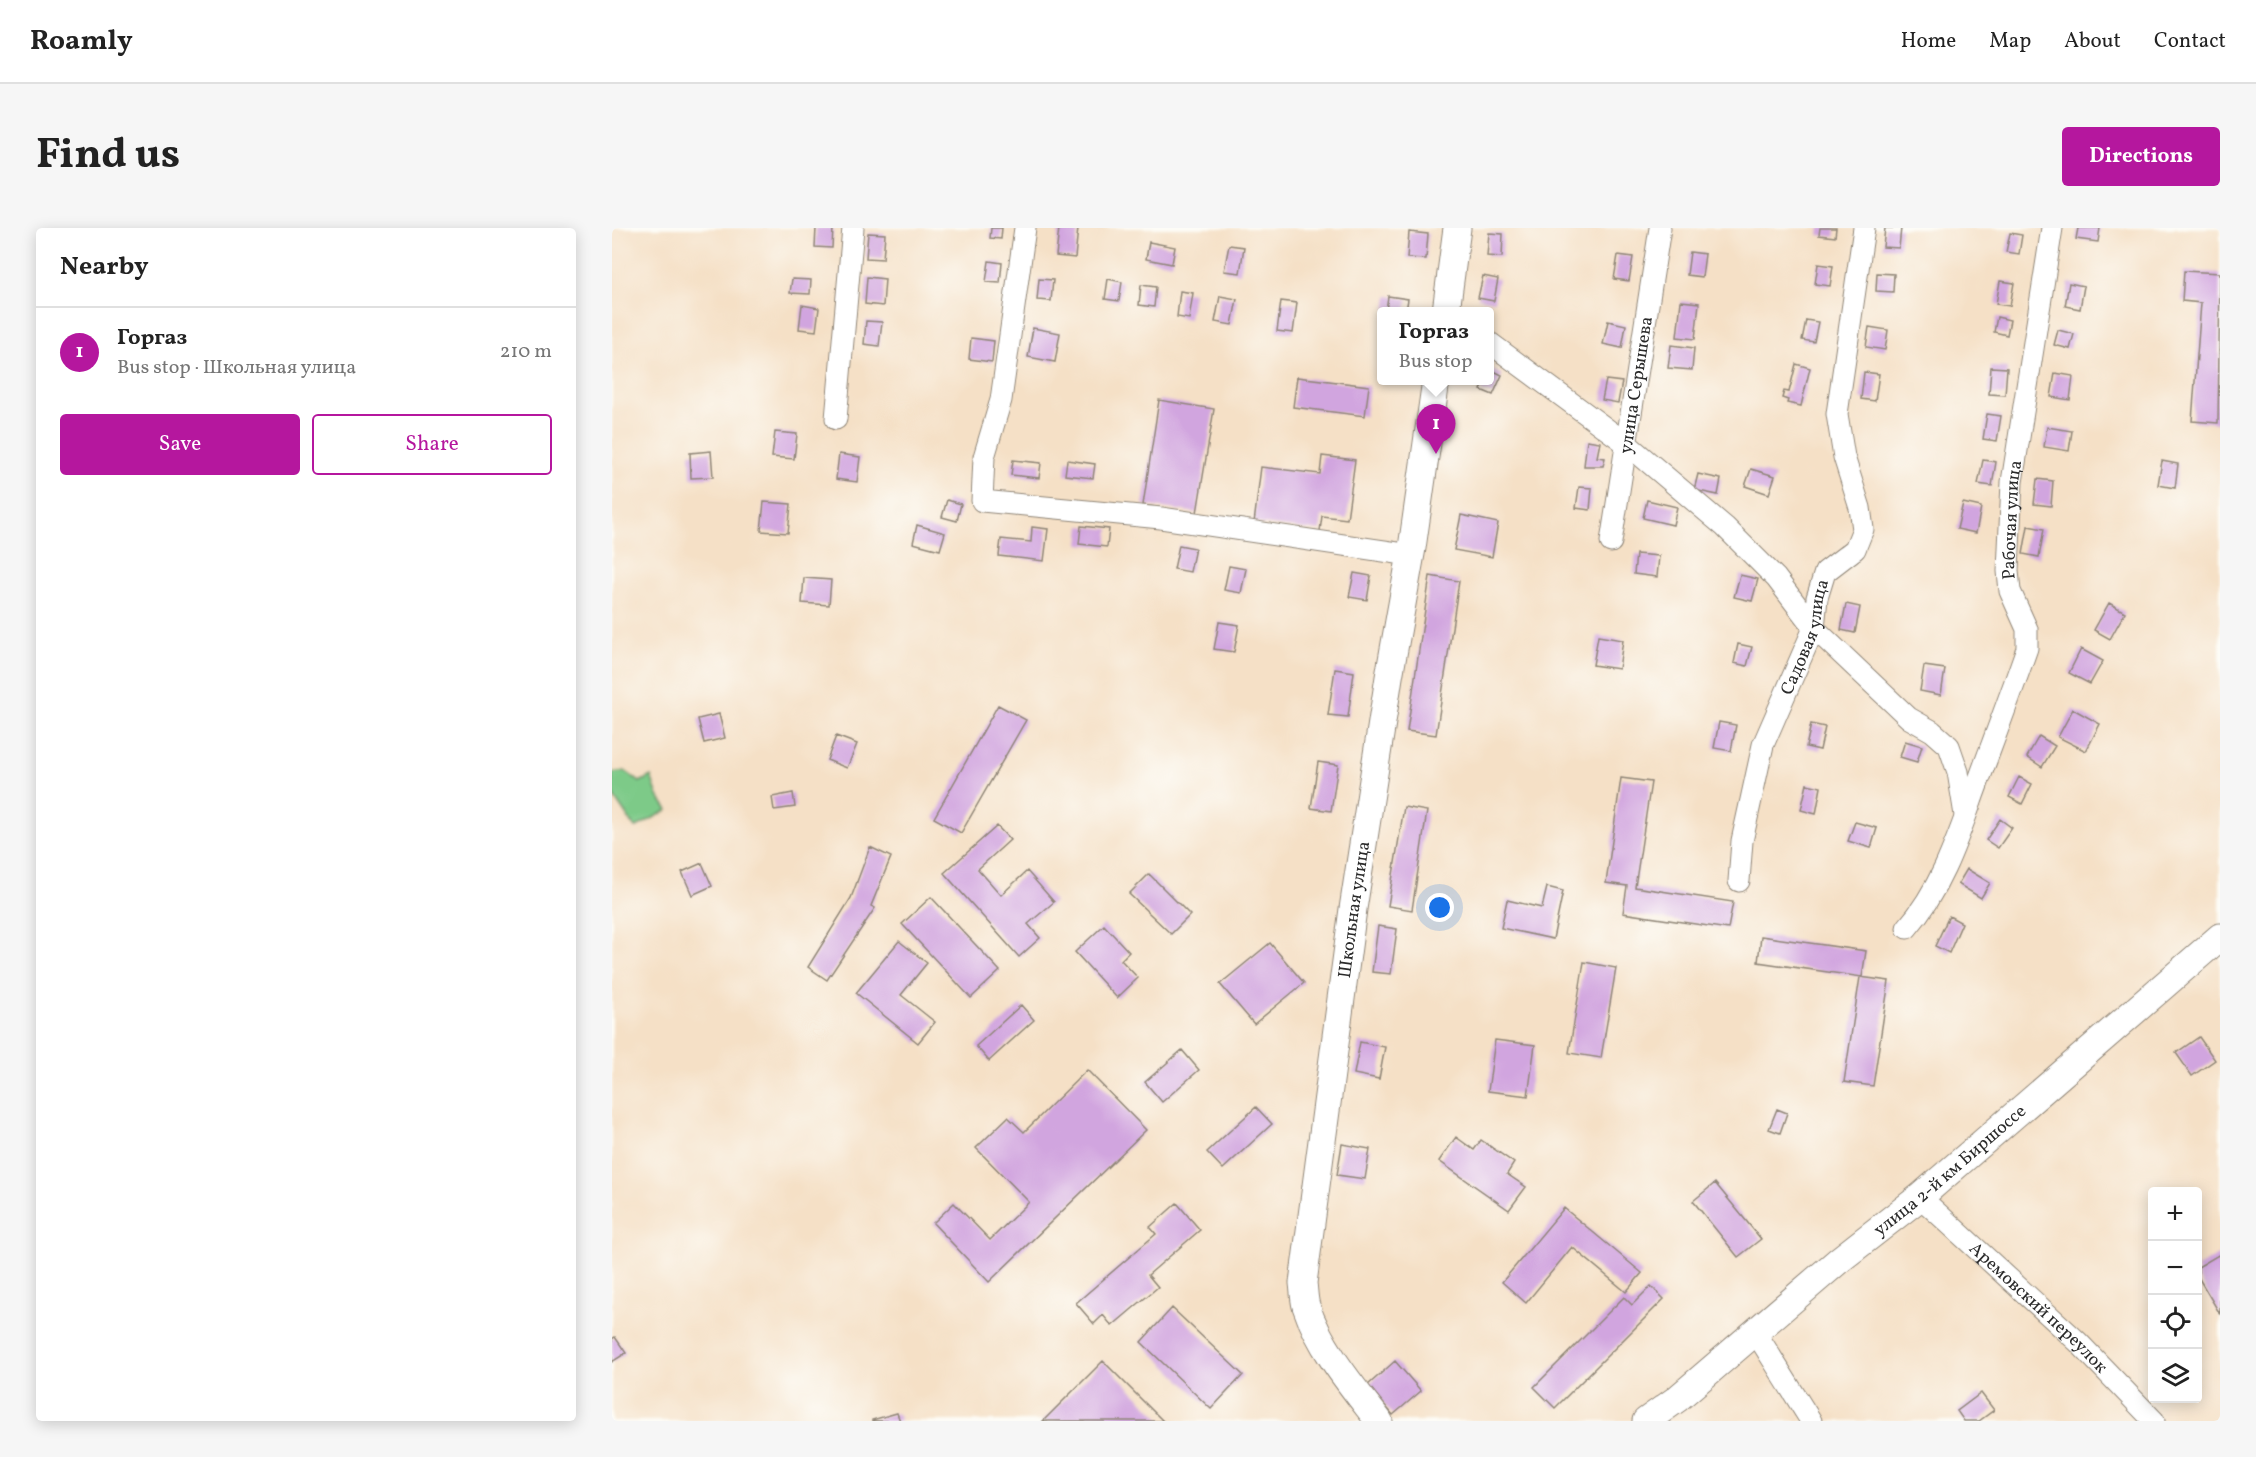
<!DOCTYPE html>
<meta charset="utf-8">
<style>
body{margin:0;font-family:Vollkorn,serif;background:#f6f6f6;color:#222}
.controls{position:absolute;right:18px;bottom:18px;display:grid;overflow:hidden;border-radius:6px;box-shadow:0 3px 15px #0003}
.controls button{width:54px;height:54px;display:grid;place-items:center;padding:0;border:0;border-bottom:2px solid #e0e0e0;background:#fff;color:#222;font:30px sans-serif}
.you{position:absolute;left:828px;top:680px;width:21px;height:21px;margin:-15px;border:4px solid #fff;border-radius:50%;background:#1a73e8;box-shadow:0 0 0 9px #1a73e833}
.badge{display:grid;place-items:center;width:39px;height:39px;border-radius:50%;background:#b5179e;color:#fff;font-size:20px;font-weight:700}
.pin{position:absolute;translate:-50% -50px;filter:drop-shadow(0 2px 3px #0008)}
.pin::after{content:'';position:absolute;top:32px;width:21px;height:18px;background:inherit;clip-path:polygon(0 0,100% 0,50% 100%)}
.popup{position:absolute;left:765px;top:79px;width:117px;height:78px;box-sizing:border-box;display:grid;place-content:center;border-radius:6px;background:#fff;filter:drop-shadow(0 2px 4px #0005);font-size:20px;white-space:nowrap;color:#767676}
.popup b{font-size:22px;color:#222}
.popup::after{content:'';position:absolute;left:50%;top:100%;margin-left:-12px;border:12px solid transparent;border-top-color:#fff}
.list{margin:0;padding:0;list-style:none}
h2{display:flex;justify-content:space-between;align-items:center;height:78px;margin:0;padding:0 24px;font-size:26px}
h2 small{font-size:20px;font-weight:400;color:#767676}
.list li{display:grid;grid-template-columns:39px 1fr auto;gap:18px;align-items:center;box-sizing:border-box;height:90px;padding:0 24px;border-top:2px solid #e0e0e0}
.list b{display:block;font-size:22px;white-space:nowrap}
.list p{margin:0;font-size:20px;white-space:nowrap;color:#767676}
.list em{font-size:20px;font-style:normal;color:#767676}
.actions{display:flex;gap:12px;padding:18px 24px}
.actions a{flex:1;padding:14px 0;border:2px solid #b5179e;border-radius:6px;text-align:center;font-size:21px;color:#b5179e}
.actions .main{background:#b5179e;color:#fff}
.icon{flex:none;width:33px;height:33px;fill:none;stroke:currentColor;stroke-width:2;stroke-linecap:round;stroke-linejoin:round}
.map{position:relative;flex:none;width:1608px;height:1193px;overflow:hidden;border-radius:6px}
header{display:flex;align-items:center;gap:36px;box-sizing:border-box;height:84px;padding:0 30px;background:#fff;border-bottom:2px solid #e0e0e0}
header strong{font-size:28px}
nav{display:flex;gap:33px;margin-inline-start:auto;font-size:21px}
.intro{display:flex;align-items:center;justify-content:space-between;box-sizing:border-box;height:144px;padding:0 36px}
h1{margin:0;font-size:42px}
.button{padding:15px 27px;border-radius:6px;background:#b5179e;color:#fff;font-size:21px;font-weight:700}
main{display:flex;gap:36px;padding:0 36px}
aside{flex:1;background:#fff;border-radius:6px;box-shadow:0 3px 15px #0003}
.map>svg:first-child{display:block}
</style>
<header>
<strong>Roamly</strong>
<nav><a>Home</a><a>Map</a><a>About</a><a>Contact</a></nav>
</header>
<div class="intro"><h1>Find us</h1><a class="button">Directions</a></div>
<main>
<aside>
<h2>Nearby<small></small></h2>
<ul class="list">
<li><span class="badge">1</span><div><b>Горгаз</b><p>Bus stop · Школьная улица</p></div><em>210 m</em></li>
</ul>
<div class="actions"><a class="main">Save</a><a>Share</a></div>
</aside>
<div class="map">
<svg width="1608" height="1193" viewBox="0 0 1608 1193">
<rect width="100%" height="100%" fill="#fdfcf7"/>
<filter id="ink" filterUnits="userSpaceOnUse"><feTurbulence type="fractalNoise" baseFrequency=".0167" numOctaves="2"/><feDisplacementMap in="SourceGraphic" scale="12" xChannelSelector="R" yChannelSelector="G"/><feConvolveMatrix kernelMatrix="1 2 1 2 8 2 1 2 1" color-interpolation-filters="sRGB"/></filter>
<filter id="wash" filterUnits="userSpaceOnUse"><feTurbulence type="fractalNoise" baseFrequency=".008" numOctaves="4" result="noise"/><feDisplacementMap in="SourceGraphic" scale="24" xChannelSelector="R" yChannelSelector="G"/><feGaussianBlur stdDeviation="1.35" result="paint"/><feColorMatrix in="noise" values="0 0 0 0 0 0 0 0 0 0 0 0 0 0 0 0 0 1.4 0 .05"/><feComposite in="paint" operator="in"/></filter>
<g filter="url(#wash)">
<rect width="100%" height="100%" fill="#f5e0c6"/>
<path fill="#7dca88" stroke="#547a5a" stroke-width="1.5" d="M13 543 28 554 39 548 46 568 56 582 23 600 0 566V545Z"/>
<g id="blocks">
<path fill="#d1a5df" d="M204 0H221L220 20 203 19Z
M379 0H390L389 11 378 10Z
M447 0H466L463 30 444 28Z
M1208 0H1224L1223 9 1207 7Z
M1273 0H1289L1287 20 1271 19Z
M1466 0H1488L1486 14 1464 11Z
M797 4 816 6 814 31 795 30Z
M256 5 273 6 271 31 254 30Z
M877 5 891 6 890 29 875 28Z
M1398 5 1410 7 1407 26 1394 24Z
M537 14 563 19 560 36 534 31Z
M617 17 632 19 628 45 612 43Z
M1078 24 1093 26 1090 49 1075 47Z
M1006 27 1021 29 1017 53 1002 51Z
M377 33 390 35 388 55 374 54Z
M1206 36 1221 38 1218 58 1203 56Z
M1572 43 1608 45 1606 195 1580 193 1589 75 1570 73Z
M1265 45 1282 46 1281 64 1264 63Z
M871 48 886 51 882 73 866 70Z
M255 49 273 51 271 78 253 76Z
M180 51 199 52 198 66 178 65Z
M427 51 441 52 439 73 425 72Z
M496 51 510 54 507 73 493 71Z
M1388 53 1402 55 1398 78 1384 76Z
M1457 55 1472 58 1468 81 1453 78Z
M529 57 544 59 542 79 527 77Z
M568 63 581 65 577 91 565 89Z
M608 68 625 71 620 97 603 94Z
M776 68 796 71 794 83H774Z
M669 73 685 75 681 105 665 103Z
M1069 73 1087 75 1083 111 1065 109Z
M190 77 207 80 204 103 187 101Z
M1385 89 1398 92 1395 107 1382 104Z
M1194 92 1206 94 1202 114 1190 112Z
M254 93 270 94 267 118 252 116Z
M996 93 1014 97 1010 120 991 116Z
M1257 99 1276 102 1273 122 1254 119Z
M421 100 448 105 443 134 416 129Z
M1446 102 1462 106 1458 121 1442 117Z
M359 110 382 113 380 134 357 131Z
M1059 117 1082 120 1080 142 1056 140Z
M1184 136 1198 140 1189 178 1175 175 1176 172 1170 170 1172 163 1177 164Z
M1379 139 1395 140 1393 167 1377 166Z
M878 141 890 147 881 167 869 162 873 152H878Z
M1252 144 1267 146 1263 173 1249 171Z
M1443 145 1461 148 1458 172 1439 169Z
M685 149 757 158 753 188 681 179Z
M994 152 1010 154 1006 175 990 172Z
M547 172 602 181 585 285 531 277Z
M1375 186 1389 188 1385 213 1371 211Z
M1435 199 1460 203 1457 223 1432 219Z
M163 204 185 206 182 231 160 229Z
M975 212 988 214 985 229 993 230 991 238H972Z
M99 223 101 249 79 250 78 225Z
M227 226 248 229 245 254 224 251Z
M710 228 743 232 735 291 710 288 708 303 642 295 649 239 708 246Z
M401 232 429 235 427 250 399 247Z
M455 232 483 236 481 250 453 247Z
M1371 232 1384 234 1380 258 1366 256Z
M1550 233 1566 236 1563 260 1546 257Z
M1139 241 1163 248 1157 266 1133 258Z
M1086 246 1109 251 1106 267 1082 262Z
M1425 251 1441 253 1439 278 1422 276Z
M967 259 980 260 978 282 964 280Z
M335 272 349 276 345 293 330 289Z
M1035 272 1065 279 1061 297 1031 290Z
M152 274 179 276 176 305 149 303Z
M1351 275 1369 279 1364 305 1345 301Z
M849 287 886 295 880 329 842 322Z
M305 297 333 305 328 322 301 315Z
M469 298 497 301 495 319 467 316Z
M1416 298 1432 301 1427 329 1411 326Z
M420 299 436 301 432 333 387 328 389 311 419 314Z
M567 317 583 320 578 344 562 341Z
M1024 326 1047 328 1045 349 1022 346Z
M617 338 634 341 629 365 612 362Z
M742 345 759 348 755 372 737 369Z
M1128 347 1146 351 1140 373 1122 369Z
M818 348 847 353 824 507 795 503Z
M192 350 219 352 217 377 190 375Z
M1497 375 1513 384 1498 411 1482 402Z
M1234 376 1248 379 1243 405 1229 402Z
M607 394 627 397 622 424 602 421Z
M986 408 1011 412 1007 441 981 437Z
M1126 416 1140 419 1135 438 1122 435Z
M1469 421 1491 433 1478 456 1457 445Z
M1312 438 1333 441 1329 467 1308 463Z
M723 441 742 444 736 489 716 487Z
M386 477 414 492 349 605 322 590Z
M1461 481 1488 496 1474 523 1446 509Z
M107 486 113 510 92 515 86 491Z
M1107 494 1124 497 1119 523 1102 520Z
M1199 496 1213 499 1208 522 1194 519Z
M224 508 245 516 235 540 215 532Z
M1427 508 1443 518 1430 539 1415 529Z
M1293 513 1310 518 1305 534 1288 529Z
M706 534 726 537 719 583 699 580Z
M1407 549 1420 556 1410 576 1397 569Z
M1009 550 1039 554 1023 659 1121 674 1116 701 1011 685 1015 658 994 655Z
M1195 556 1209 559 1204 586 1189 582Z
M181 565 183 579 162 582 160 569Z
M792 579 815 583 800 682 776 678Z
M1388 591 1400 600 1386 620 1374 612Z
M1243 594 1265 600 1259 620 1236 613Z
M385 598 398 612 366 641 389 667 415 643 442 674 416 696 428 710 407 729 332 645Z
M258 619 279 629 259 678 263 680 215 752 196 739 239 670Z
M90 635 100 658 80 667 70 644Z
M1355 641 1378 655 1369 670 1346 656Z
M537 646 578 687 559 706 517 666Z
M935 659 951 663 941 711 889 700 895 672 930 680Z
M319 669 388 743 359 770 290 696Z
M1337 688 1350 695 1337 725 1323 718Z
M492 697 517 724 509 732 526 750 505 770 463 724Z
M766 698 785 701 779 746 760 744Z
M1149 708 1254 723 1250 749 1146 734Z
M287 713 315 735 289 767 323 794 306 815 244 765Z
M658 715 692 755 642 796 608 756Z
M972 734 1004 740 989 830 957 825Z
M1248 749 1277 753 1261 858 1232 854Z
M409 777 422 792 377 833 364 818Z
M1587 809 1603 832 1580 848 1564 825Z
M883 812 923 817 916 868 876 863Z
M748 814 773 819 767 851 742 846Z
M570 822 587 842 550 874 533 854Z
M475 842 534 902 377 1054 321 995 342 975 378 1012 417 974 364 920 396 889 412 904Z
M644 879 660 896 611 941 595 924Z
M1165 881 1175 885 1168 905 1157 901Z
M844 909 862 922 869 912 902 935 895 946 914 959 897 982 827 933Z
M730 916 758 921 753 951 725 947Z
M1103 955 1149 1011 1126 1029 1081 973Z
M565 975 588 1002 536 1047 546 1059 500 1098 491 1087 482 1096 464 1075 544 1006 538 999Z
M952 980 1030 1045 1014 1064 960 1019 914 1075 890 1054Z
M1608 1026V1086L1586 1049V1039Z
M1039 1058 1052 1071 943 1180 922 1159 1012 1069 1020 1077Z
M560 1080 631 1147 599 1181 529 1114Z
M3 1109 14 1125 0 1134V1111Z
M491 1133 551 1193H431Z
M783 1133 809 1163 781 1187 756 1157Z
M1369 1165 1382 1182 1367 1193H1352L1345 1183Z
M285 1185 288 1193H260V1192Z"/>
</g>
</g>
<g filter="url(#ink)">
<use href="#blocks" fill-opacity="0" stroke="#908678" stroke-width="1.5"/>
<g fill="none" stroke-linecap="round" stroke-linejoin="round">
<defs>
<g id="minor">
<path d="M413 0 389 172 372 229 370 273 549 290 799 327"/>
<path d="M878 115 1015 216 1113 299 1164 350 1202 400 1297 490 1320 503 1337 518 1346 544 1353 587"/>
<path d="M224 191 241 0"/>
<path id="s1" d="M999 314 1048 0"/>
<path id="s2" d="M1127 653 1130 613 1151 517 1202 400 1205 370 1213 344 1243 321 1251 301 1248 280 1232 229 1225 186 1252 0"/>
<path id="s3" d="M1295 700C1330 660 1347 606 1365 557 1382 511 1399 466 1415 420V401L1398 363 1396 343 1400 254 1440 0"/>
<path id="s4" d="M1308 969 1466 1114 1542 1193"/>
<path d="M1144 1105 1199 1193"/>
</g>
<g id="major">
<path d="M834 83 845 0"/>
<path id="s5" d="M767 1193C740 1158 708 1120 694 1078 692 1071 692 1062 691 1055L741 681 777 449 800 320 824 152"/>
<path id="s6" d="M1034 1193 1065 1171 1226 1033 1308 969 1608 709"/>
</g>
</defs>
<use href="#minor" stroke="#908678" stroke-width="23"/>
<use href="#major" stroke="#908678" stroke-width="29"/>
<use href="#minor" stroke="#fff" stroke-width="21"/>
<use href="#major" stroke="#fff" stroke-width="27"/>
</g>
</g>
<g text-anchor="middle" stroke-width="5" stroke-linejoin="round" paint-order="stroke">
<g font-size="18" fill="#2b2b2b" stroke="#fdfcf7">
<text dy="6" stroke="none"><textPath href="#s1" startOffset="159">улица Серышева</textPath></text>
<text dy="6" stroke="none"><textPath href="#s3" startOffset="438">Рабочая улица</textPath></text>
<text dy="6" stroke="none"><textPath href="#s2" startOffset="255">Садовая улица</textPath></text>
<text dy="6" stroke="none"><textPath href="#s5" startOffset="537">Школьная улица</textPath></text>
<text dy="6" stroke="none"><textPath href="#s6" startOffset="394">улица 2-й км Биршоссе</textPath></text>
<text dy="6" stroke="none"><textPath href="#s4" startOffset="162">Аремовский переулок</textPath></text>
</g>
</g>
</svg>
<div class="controls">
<button>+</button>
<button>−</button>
<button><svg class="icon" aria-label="locate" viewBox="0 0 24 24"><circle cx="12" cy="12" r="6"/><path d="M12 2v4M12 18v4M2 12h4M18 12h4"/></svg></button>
<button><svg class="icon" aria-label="layers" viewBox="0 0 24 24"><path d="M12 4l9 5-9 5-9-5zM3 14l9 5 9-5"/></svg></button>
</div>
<div class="you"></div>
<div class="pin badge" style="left:824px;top:226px">1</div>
<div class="popup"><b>Горгаз</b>Bus stop</div>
</div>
</main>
